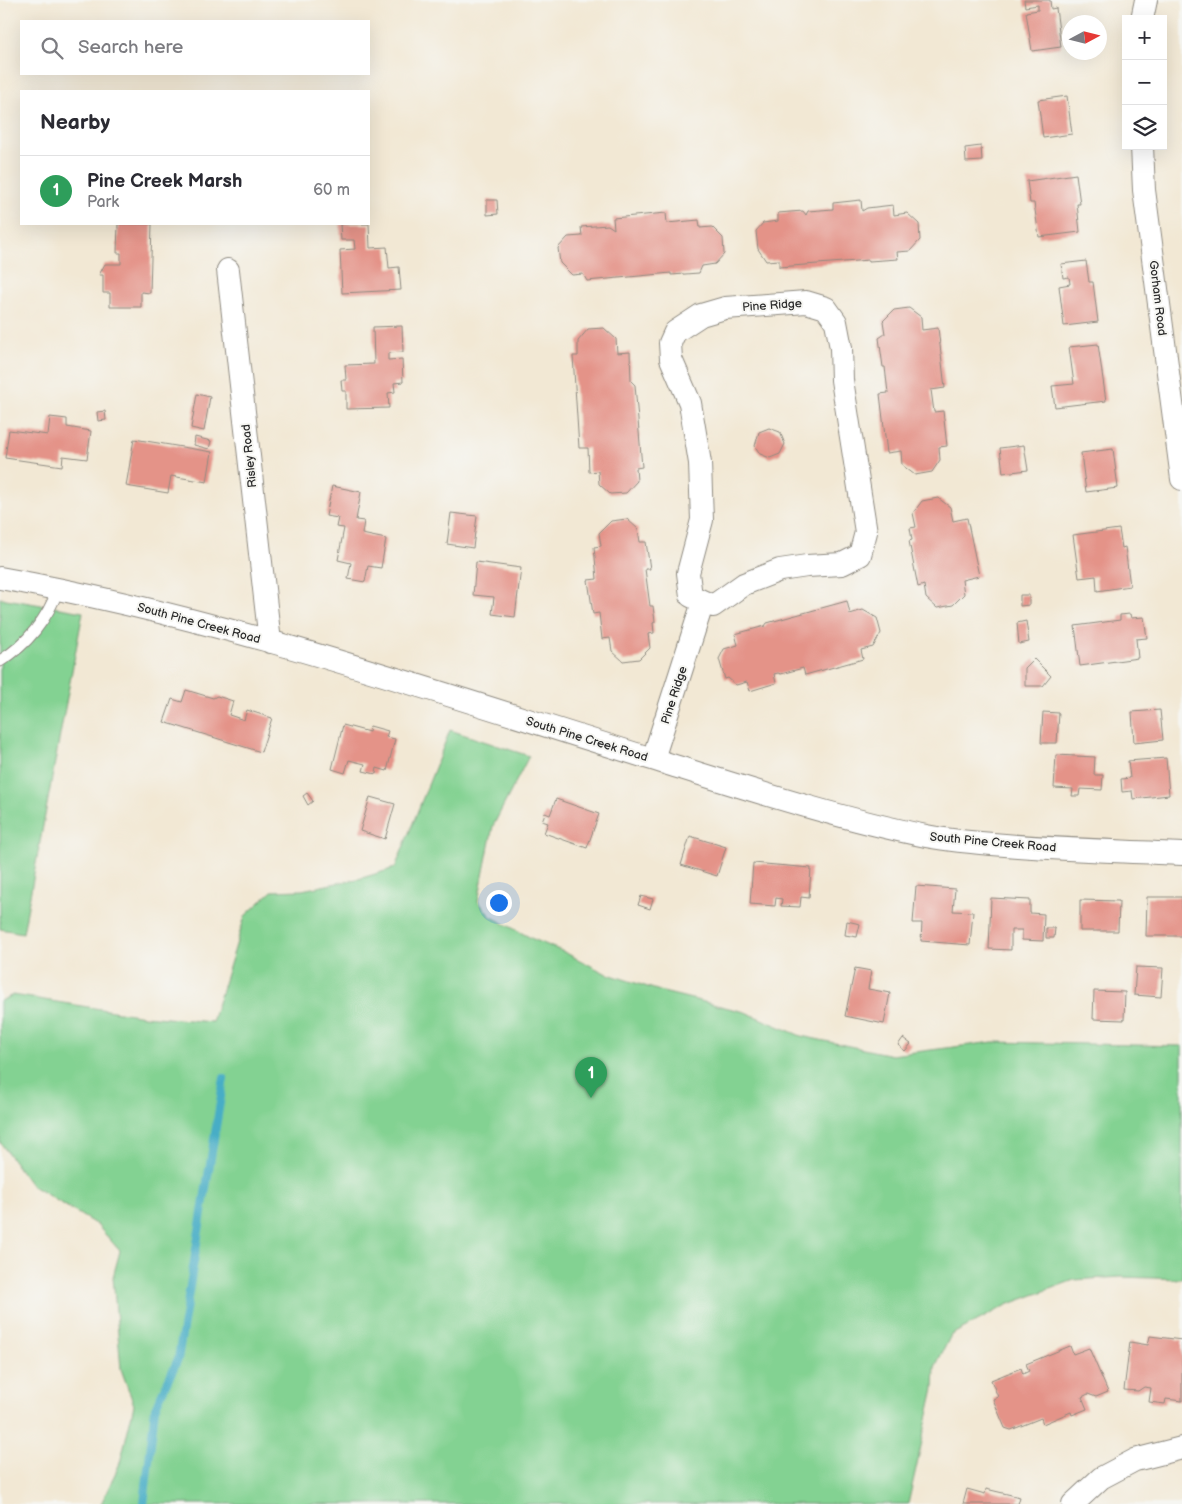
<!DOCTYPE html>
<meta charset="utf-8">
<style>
body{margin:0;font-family:"Balsamiq Sans",sans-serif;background:#f2f2f3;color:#2b2b33}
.controls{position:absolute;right:15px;top:15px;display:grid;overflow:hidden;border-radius:0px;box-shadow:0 5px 20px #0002}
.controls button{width:45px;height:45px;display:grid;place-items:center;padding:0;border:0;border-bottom:1px solid #e1e1e2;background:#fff;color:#2b2b33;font:25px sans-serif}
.compass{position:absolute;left:1062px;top:15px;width:45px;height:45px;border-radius:50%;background:#fff;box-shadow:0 5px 20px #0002;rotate:83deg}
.you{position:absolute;left:498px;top:902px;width:18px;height:18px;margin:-12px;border:4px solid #fff;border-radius:50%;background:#1a73e8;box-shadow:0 0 0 8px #1a73e833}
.badge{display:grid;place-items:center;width:32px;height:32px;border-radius:50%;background:#0b8043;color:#fff;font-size:16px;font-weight:700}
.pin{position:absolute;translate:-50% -41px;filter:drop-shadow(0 1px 2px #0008)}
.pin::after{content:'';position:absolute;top:26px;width:18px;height:15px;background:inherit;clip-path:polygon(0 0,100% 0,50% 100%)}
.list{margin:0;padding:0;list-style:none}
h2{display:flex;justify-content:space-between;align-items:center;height:65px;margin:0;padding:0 20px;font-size:21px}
h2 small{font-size:16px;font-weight:400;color:#7c7c81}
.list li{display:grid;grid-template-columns:32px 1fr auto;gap:15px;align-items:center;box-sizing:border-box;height:70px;padding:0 20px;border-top:1px solid #e1e1e2}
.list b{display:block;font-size:19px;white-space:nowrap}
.list p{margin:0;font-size:16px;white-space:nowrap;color:#7c7c81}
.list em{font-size:16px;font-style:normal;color:#7c7c81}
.icon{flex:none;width:28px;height:28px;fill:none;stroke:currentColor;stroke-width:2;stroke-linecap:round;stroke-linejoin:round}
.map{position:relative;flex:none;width:1182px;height:1504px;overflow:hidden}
.search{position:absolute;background:#fff;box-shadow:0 5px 20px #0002;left:20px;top:20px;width:350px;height:55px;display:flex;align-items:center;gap:12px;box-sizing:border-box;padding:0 18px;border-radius:0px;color:#7c7c81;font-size:19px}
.panel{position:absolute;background:#fff;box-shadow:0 5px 20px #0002;left:20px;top:90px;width:350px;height:135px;border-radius:0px}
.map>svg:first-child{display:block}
</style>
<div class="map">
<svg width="1182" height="1504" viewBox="0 0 1182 1504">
<rect width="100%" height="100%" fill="#f6f6f2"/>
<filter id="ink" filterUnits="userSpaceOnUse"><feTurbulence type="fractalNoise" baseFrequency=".02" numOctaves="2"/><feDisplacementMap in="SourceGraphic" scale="10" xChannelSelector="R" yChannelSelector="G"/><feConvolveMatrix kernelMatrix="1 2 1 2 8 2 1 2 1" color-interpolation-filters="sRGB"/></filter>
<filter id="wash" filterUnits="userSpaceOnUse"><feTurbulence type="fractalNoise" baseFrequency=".0096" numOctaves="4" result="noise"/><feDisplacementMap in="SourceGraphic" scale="20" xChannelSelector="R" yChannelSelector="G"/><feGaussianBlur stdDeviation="1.12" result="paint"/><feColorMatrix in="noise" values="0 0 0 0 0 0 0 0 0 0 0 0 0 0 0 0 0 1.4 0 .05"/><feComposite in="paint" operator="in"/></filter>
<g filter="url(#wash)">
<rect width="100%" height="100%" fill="#f2e8d4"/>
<path fill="#83d292" stroke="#577e5e" d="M0 598 83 612 23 933 0 929Z
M450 730 529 756 493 826 478 901 490 916 533 939 564 952 605 973 663 992 745 1012 801 1036 892 1055 993 1042 1182 1046V1279L1121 1277 1074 1280 1009 1304 951 1335 935 1367 934 1388 908 1504H101L120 1463 134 1405 121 1369 113 1277 120 1251 97 1225 31 1185 0 1142V1001L13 995 144 1016 212 1022 245 916 272 891 302 890 362 878 395 868Z"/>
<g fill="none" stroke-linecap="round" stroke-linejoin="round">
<path stroke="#46adc6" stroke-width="8" d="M144 1504 155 1408 178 1359 224 1078"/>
</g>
<g id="blocks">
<path fill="#e49388" d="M1024 0H1050L1051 9 1056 8 1061 47 1032 51 1026 12 1038 10V5L1025 7Z
M1067 96 1072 134 1043 138 1038 100Z
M981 146 982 161 966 162 965 148Z
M1076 174 1080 204H1077L1080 232 1039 237 1034 203H1030L1027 181Z
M487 200H497L498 214 487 215Z
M861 200 862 211 867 208 893 205 894 215 907 213 919 224 920 240 910 251 897 252 898 259 869 261V260L779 267V260L766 261 758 249 756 231 763 223 778 221V213L803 211 806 215 808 211 833 209V203Z
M666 213 667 223 699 220 700 228 712 227 723 238 724 254 715 264 702 266 699 273 671 275V273L587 281 583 274 572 275 560 263 558 248 568 237 582 236 581 227 608 225 614 229 613 218Z
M118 224H152L150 293 141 292V307H110V293H103V275H99L105 264H121V253H117Z
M340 224H369L370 248 387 247 389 268 399 267 401 290 342 293 340 250 355 249 354 240H341Z
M1086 261 1089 282H1093L1098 322 1064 326 1059 286 1070 284 1069 277 1063 278 1061 264Z
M909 308 921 317 922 330 938 328 945 388 931 390 934 412 943 411 947 446 939 447 940 460 932 472 915 475 902 465 901 451 887 453 880 394 888 393 885 367H883L879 338 885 334 883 321 894 310Z
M402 326 403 352 388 353V360L402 359 403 382 394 383 395 392 388 393 389 408 346 409V391H342L341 380H346L345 365 374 364 373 327Z
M604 328 616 339 617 353 630 352 631 381 635 385 642 467 636 468 637 481 626 493 610 494 599 484 598 471 589 472 588 448H579L573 356H578V341L588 329Z
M1098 344 1106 401 1055 407 1052 386 1074 384 1069 347Z
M197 394 210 397 204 431 191 428Z
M105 411 106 420 98 421 97 412Z
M50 417 67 419V427L91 431 87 459 63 456 62 466 5 458 9 430 48 435Z
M769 428 780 432 785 444 780 454 770 458 760 454 755 446 759 432Z
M195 437 211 441 209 449 194 445Z
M134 439 212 452 207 482 171 476 168 493 126 486Z
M1024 445 1028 470 1003 473 1000 448Z
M1113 449 1118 488 1086 492 1081 453Z
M332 486 361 492 356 520 364 521 362 534 386 539 381 568 368 566 365 582 348 579 351 563 338 560 344 528 336 527 338 518 326 516Z
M938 498 950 507 953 521 967 518 979 576 962 580 964 594 953 605 937 608 926 598 924 585 918 587 909 541 912 540 910 528 916 527 913 513 922 501Z
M451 513 477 516 473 548 447 544Z
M627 519 638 529 640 542H646L650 569H645L650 606H653L655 622 653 623 654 633 648 634 650 648 639 659 623 661 612 651 610 638 602 639 599 613 593 614 588 580 597 579 594 547 601 546 599 533 611 521Z
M1119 529 1122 548 1125 547 1130 586 1097 591 1096 576 1079 578 1073 535Z
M476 562 521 568 515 617 492 614 494 597 473 595Z
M1020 595H1029V605L1020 606Z
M847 601 850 614 863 610 877 618 881 633 873 647 861 650 863 659 805 675 803 668 781 674 778 673 774 674 776 683 750 691 747 682 736 685 728 678 725 679 719 659 724 649 738 645 735 634 765 626 767 623Z
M1130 614 1131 618 1144 617 1147 638 1136 639 1138 658 1080 666 1075 626 1120 620V615Z
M1026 621 1029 642 1019 644 1017 623Z
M1034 659 1051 676 1043 686H1025V668Z
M186 690 213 698 217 696 233 701 229 715 244 720 247 710 272 718 261 752 164 722 172 699 182 702Z
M1160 710 1163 740 1134 743 1132 712Z
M1043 712 1059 713 1057 743H1041Z
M343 725 369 732 370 726 388 731 386 737 395 739 387 771 377 768 376 774 363 771 365 764 349 760 345 773 332 769Z
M1056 755 1095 757 1094 775H1103L1102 790 1080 789 1079 796H1072L1073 789 1054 788Z
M1166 758 1169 795 1133 799 1132 791 1122 792 1121 779 1130 778 1128 761Z
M307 793 313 801 308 805 303 796Z
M370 797 395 804 385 839 360 831Z
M556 799 599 814 587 848 544 833 548 823 542 821 545 813 550 815Z
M690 836 726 847 717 876 681 865Z
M753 863 811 868 809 898 801 897 800 907 781 906 782 899 776 898 775 906 750 904Z
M916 886 955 889 953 911 973 912 970 945 921 941 922 923H913Z
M641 896 653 899 650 909 638 905Z
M1147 897H1182V936H1146Z
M991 898 1030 900V913L1044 914 1043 941 1022 940V930H1011V950L989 949Z
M1080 900 1119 901 1118 931H1080Z
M847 921 860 924 857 937 845 935Z
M1046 928H1055L1054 938H1046Z
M1136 967 1163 968 1161 997 1134 995Z
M855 968 871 971 868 989 890 993 884 1024 845 1016Z
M1094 991 1125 992 1124 1020 1093 1019Z
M903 1038 911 1044 905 1051 898 1045Z
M1150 1336 1182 1340V1401L1166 1399 1165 1404 1149 1402 1151 1388 1144 1387 1138 1391 1124 1390 1130 1342 1148 1345Z
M1070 1346 1073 1354 1089 1348 1108 1392 1096 1397 1088 1394 1082 1397 1087 1409 1072 1415 1071 1412 1043 1424 1041 1418 1011 1430 1005 1428 993 1399 998 1397 991 1380 1021 1368 1023 1374 1029 1371 1026 1364Z
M967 1489 985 1494 986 1489 1020 1497 1018 1504H963Z"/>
</g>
</g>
<g filter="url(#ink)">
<use href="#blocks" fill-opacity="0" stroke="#8e8a80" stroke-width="1"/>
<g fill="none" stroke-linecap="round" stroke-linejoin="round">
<defs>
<path id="lane" d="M0 661C27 645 48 618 58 589"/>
<path id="street" d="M1142 19 1146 0
M1142 146 1144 190 1182 479
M228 270 270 642
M806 302 826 308 836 322 841 348 842 380 866 532 860 555 842 564 807 566 780 570 744 584 713 606 691 596 688 573 702 520 700 463 690 403 671 359 670 343 675 332 701 315 725 308Z
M0 578C221 617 435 692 649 758 740 786 832 817 926 836 952 841 978 843 1005 845 1064 850 1123 851 1182 854
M653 759 703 602
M1073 1504 1101 1478 1135 1460 1182 1448"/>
</defs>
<use href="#lane" stroke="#8e8a80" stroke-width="13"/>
<use href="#street" stroke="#8e8a80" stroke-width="24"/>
<use href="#lane" stroke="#fff" stroke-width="11"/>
<use href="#street" stroke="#fff" stroke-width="22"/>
</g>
</g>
<g text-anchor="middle" stroke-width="4" stroke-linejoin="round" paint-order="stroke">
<g font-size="12" fill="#2b2b2b" stroke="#f6f6f2">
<text transform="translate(1158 298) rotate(83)" y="4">Gorham Road</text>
<text transform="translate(772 305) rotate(-4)" y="4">Pine Ridge</text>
<text transform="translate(249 456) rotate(-96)" y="4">Risley Road</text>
<text transform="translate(199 623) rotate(15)" y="4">South Pine Creek Road</text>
<text transform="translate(674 695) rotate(-72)" y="4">Pine Ridge</text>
<text transform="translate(587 739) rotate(17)" y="4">South Pine Creek Road</text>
<text transform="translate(993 842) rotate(5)" y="4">South Pine Creek Road</text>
</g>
</g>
</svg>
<div class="controls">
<button>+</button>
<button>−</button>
<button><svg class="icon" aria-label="layers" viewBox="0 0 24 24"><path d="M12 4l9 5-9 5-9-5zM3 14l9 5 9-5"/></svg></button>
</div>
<svg class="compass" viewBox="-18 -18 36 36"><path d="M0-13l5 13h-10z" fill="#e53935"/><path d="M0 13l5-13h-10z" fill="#7c7c81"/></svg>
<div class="you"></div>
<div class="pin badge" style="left:591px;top:1098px;background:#2e9e5b">1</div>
<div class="search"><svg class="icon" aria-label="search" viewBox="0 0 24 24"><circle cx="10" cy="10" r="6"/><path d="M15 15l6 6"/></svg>Search here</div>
<section class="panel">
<h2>Nearby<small></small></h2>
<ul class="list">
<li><span class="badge" style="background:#2e9e5b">1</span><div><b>Pine Creek Marsh</b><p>Park</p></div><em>60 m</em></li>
</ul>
</section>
</div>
